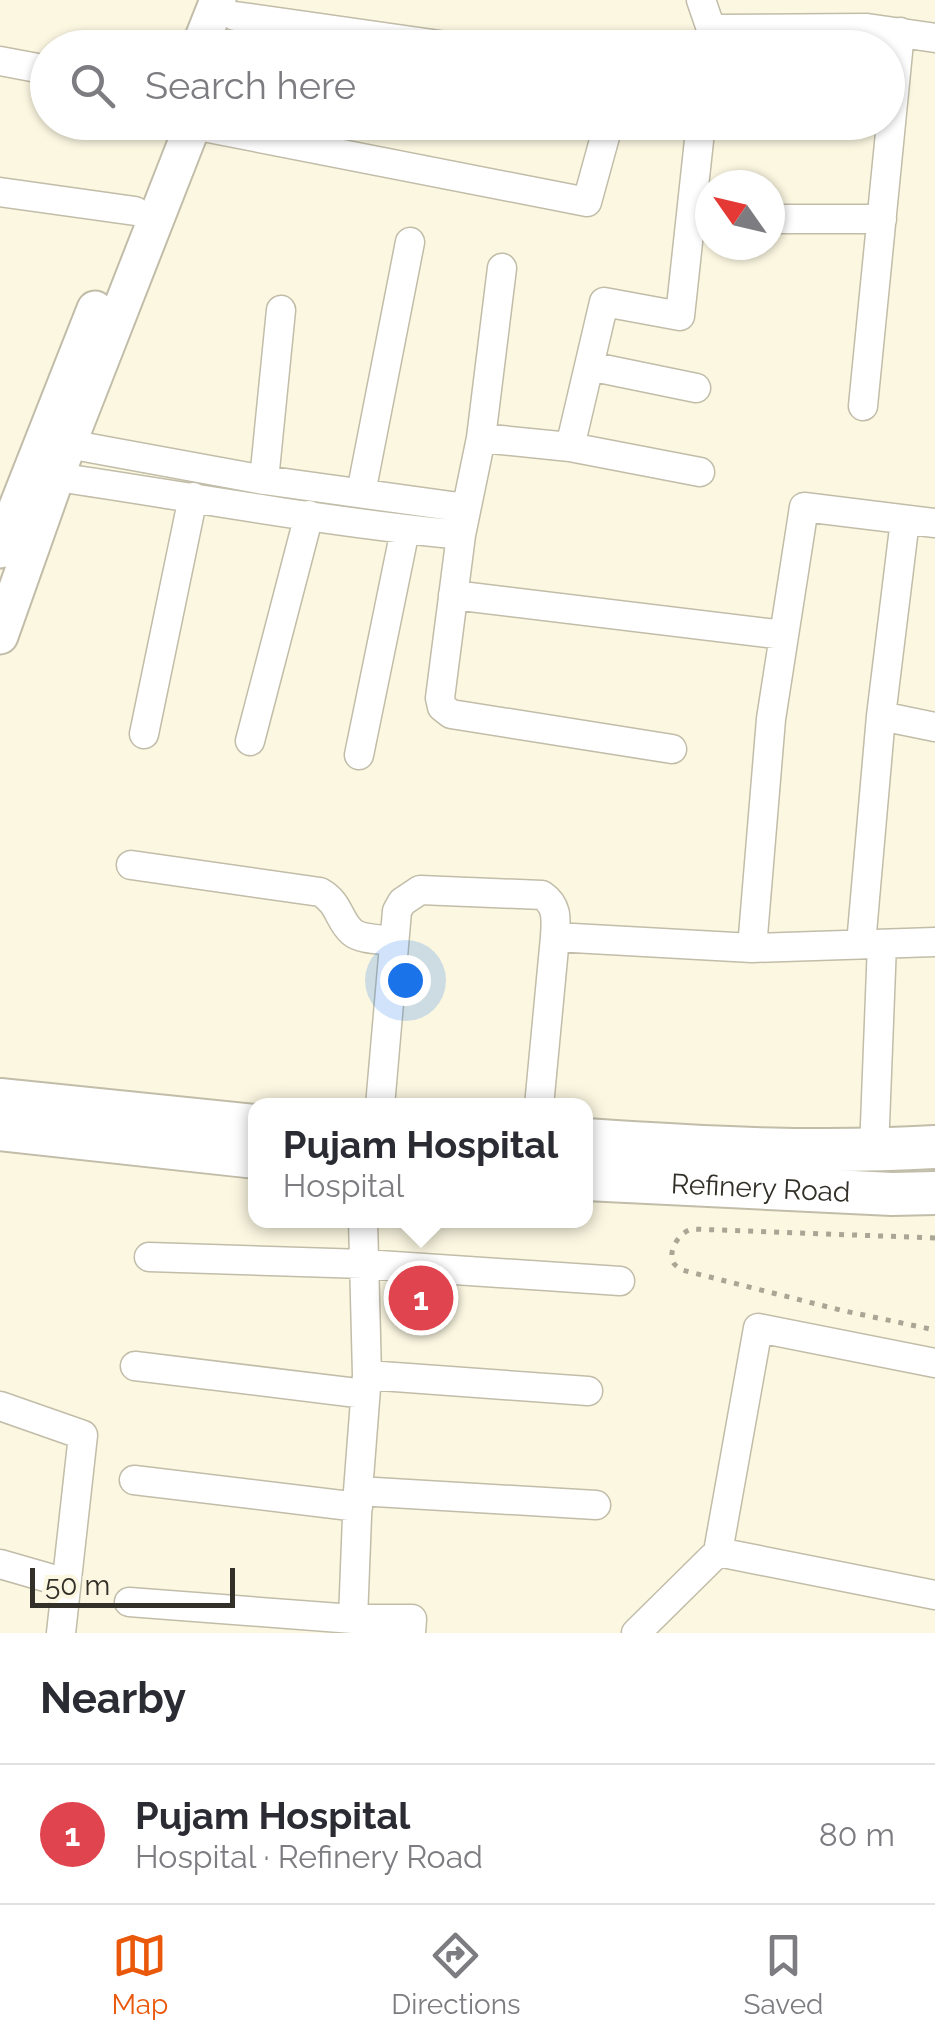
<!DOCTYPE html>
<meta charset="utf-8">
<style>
body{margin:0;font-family:Raleway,sans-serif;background:#f2f2f3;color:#2b2b33}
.compass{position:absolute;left:695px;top:170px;width:90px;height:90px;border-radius:50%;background:#fff;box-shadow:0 2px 8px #0004;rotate:304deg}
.scale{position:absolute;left:30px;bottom:25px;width:205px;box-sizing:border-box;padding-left:10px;border:5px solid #323028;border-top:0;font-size:28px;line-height:35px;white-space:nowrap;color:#323028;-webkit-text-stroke:8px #fbf7e1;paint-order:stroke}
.you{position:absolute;left:405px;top:980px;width:35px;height:35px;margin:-25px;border:8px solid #fff;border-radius:50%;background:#1a73e8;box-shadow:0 0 0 15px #1a73e833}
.badge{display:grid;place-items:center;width:65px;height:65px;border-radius:50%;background:#ea580c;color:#fff;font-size:32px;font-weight:700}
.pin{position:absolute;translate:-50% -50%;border:5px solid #fff;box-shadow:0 2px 10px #0006}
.popup{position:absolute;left:248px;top:1098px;width:345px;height:130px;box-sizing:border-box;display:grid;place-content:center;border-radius:20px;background:#fff;filter:drop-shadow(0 2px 8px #0005);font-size:32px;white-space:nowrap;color:#7c7c81}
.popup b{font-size:38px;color:#2b2b33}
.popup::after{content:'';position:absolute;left:50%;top:100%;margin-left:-20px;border:20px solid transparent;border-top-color:#fff}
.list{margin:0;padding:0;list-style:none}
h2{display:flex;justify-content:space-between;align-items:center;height:130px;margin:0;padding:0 40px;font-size:42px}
h2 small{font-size:32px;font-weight:400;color:#7c7c81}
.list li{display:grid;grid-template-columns:65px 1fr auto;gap:30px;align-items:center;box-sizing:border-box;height:140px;padding:0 40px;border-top:2px solid #e1e1e2}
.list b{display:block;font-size:38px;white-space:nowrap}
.list p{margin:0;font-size:32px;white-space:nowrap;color:#7c7c81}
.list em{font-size:32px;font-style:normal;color:#7c7c81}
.icon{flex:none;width:55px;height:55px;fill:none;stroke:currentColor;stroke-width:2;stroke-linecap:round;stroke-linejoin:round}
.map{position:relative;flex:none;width:935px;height:1633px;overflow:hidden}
.search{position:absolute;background:#fff;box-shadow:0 2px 8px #0004;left:30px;right:30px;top:30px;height:110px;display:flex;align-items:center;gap:25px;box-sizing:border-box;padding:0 35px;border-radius:55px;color:#7c7c81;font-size:38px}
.sheet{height:270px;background:#fff}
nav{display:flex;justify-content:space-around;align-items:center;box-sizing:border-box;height:140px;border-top:2px solid #e1e1e2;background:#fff;font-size:28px;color:#7c7c81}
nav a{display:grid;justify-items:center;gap:5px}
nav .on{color:#ea580c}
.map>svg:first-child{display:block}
</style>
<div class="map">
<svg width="935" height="1633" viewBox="0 0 935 1633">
<rect width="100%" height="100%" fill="#fbf7e1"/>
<path fill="#d1bfb0" d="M398 1275 449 1281 444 1319 393 1312Z"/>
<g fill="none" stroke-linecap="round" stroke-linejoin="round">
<defs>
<path id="minor" d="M701 0 711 29 867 28 935 38
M235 16 461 48
M0 61 48 70
M178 122 587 202 609 122
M0 192 135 211
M770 219H882
M589 366 696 388
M863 406 900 32
M481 438 502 268
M68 444 264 480 466 508
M570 447 700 472
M57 477C192 497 326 522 461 535
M264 480 281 310
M361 493 410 242
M453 595 784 635
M881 716 935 727
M144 734 193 497
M250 741 309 515
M672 749 451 714 442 707 440 698 461 535 481 438 570 447 604 302 680 316 701 122
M359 755 405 530
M131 865 320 892C340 903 338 920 352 932 361 940 382 939 394 941
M861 944 881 716 905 520
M752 948 771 719 804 507 935 523
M380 1106 397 911 402 902 420 890 542 895C558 906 556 919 555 937
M539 1106 555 937 752 948 935 942
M874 1150 882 944
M363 1220 367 1375 358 1491 353 1619H412L411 1633
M149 1257 364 1264 620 1281
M935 1363 758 1328 718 1552 935 1595
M135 1366 365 1394
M367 1375 588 1391
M0 1406 83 1435 61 1633
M134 1480 358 1507
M358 1491 596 1505
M0 1564 66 1583
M129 1602 353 1619
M636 1633 718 1552"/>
<path id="tertiary" d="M199 48 218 0
M0 550 95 309
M0 636 68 444 194 122"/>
<g id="primary">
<path d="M0 1100 256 1126"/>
<path d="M0 1129 256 1157"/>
<path d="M586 1140C702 1148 819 1154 935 1147"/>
<path id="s1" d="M586 1179 892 1194 935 1193"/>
</g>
</defs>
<use href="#minor" stroke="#c1bda9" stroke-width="31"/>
<use href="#tertiary" stroke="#c1bda9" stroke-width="39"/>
<use href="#primary" stroke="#c1bda9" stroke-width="46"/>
<path stroke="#a9a695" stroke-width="5" stroke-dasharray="5 8" stroke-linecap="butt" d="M935 1238 692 1229C681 1232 670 1246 672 1259 673 1265 678 1267 682 1270L840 1310 935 1330"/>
<use href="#minor" stroke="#fff" stroke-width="28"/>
<use href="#tertiary" stroke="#fff" stroke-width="35"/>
<use href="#primary" stroke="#fff" stroke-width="42"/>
</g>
<g text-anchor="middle" stroke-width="8" stroke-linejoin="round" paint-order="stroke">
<g font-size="28" fill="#323028" stroke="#fbf7e1">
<text dy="10" stroke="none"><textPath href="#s1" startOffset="175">Refinery Road</textPath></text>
</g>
</g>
</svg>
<svg class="compass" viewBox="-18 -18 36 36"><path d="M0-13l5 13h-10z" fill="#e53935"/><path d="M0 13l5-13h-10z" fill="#7c7c81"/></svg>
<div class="scale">50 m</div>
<div class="you"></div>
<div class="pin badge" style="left:421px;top:1298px;background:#e0444e">1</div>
<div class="popup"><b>Pujam Hospital</b>Hospital</div>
<div class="search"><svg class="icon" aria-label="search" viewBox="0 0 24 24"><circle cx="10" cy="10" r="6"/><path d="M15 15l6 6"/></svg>Search here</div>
</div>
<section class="sheet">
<h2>Nearby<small></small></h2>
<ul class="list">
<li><span class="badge" style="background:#e0444e">1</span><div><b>Pujam Hospital</b><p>Hospital · Refinery Road</p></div><em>80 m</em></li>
</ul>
</section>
<nav>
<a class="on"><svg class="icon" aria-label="map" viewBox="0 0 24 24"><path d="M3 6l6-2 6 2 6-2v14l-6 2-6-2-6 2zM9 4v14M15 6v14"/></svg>Map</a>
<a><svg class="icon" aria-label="directions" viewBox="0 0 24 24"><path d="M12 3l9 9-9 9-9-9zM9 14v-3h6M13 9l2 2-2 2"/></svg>Directions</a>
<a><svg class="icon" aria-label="saved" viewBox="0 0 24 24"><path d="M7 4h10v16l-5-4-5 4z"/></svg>Saved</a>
</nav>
